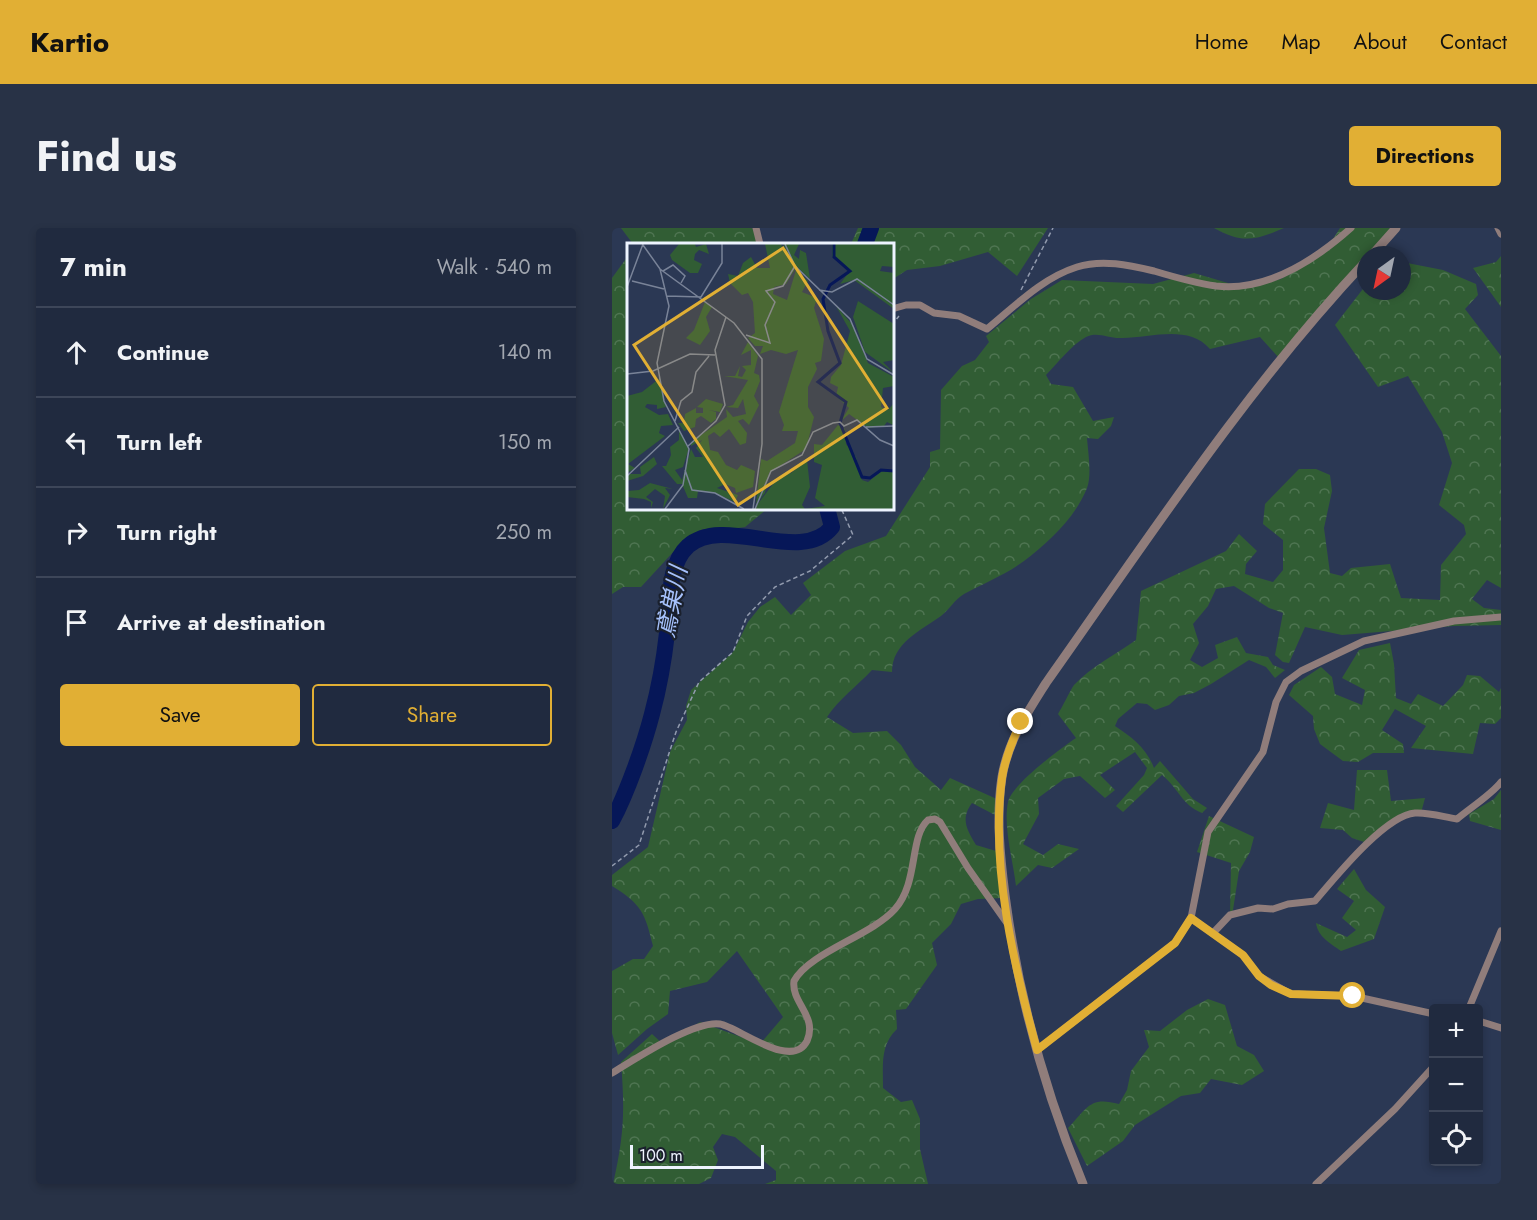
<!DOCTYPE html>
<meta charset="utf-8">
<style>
body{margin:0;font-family:Jost,"Noto Sans JP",sans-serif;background:#283246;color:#f1f3f6}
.controls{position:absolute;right:18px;bottom:18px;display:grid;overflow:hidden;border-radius:6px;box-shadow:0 3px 9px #0003}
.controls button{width:54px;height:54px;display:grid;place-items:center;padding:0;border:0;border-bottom:2px solid #3d4659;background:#202a3f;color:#f1f3f6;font:30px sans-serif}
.compass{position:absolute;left:745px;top:18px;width:54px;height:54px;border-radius:50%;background:#202a3f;box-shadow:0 3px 9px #0003;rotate:213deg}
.scale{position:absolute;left:18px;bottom:15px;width:134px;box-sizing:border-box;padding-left:6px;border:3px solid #eef4ff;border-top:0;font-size:16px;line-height:21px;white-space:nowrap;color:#eef4ff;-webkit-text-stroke:4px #1a202d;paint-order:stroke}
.stop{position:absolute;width:18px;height:18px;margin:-14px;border:4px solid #e1af34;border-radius:50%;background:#fff}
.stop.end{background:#e1af34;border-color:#fff;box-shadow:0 2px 6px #0008}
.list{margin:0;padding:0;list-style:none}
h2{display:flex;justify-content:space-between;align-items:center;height:78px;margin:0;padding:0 24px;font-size:26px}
h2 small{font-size:20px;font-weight:400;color:#a2a7b0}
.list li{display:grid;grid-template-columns:39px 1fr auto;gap:18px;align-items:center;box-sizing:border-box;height:90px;padding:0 24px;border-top:2px solid #3d4659}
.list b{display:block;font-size:22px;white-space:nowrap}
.list em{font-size:20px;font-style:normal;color:#a2a7b0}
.actions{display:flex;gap:12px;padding:18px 24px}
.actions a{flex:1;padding:14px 0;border:2px solid #e1af34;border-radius:6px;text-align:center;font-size:21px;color:#e1af34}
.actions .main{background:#e1af34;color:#111}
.icon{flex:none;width:33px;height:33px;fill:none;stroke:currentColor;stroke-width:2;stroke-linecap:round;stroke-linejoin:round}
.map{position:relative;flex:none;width:889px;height:956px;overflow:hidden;border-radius:6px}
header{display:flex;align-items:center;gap:36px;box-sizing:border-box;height:84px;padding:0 30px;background:#e1af34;color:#111}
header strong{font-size:28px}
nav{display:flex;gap:33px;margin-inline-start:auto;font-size:21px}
.intro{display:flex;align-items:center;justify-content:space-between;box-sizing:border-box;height:144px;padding:0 36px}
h1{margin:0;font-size:42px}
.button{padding:15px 27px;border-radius:6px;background:#e1af34;color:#111;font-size:21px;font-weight:700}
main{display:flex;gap:36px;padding:0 36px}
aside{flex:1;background:#202a3f;border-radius:6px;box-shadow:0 3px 9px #0003}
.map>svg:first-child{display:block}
</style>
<header>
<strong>Kartio</strong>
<nav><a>Home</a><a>Map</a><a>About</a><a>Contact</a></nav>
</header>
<div class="intro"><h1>Find us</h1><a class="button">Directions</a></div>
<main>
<aside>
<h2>7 min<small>Walk · 540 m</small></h2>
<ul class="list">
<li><svg class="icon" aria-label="ahead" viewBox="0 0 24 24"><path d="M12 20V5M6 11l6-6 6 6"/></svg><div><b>Continue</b></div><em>140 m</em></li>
<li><svg class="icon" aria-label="left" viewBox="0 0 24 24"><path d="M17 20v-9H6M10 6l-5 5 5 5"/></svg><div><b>Turn left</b></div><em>150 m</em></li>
<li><svg class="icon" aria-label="right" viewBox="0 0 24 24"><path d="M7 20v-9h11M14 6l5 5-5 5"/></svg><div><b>Turn right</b></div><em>250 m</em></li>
<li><svg class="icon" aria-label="arrive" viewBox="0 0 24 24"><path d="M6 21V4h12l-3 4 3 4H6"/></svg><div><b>Arrive at destination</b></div></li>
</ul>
<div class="actions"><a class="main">Save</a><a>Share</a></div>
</aside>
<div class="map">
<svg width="889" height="956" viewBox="0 0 889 956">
<defs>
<pattern id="forest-crowns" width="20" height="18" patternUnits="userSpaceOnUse" patternTransform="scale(1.5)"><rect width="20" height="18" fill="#315d34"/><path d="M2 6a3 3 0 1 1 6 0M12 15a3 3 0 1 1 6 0" fill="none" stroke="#4f7552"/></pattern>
</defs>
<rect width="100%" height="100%" fill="#2b3854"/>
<path fill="url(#forest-crowns)" d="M9 0H140L150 16H21Z
M246 0H436L405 48 376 24 328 38 295 42 281 51 280 16H239Z
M602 0H672C644 12 630 16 602 0Z
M728 0H788L765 27H754V39L667 130 648 109 598 121C576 96 539 110 510 110 497 111 486 103 474 109 459 117 445 136 434 147L439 156 461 159 481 193 502 189 499 198 486 211 475 210C476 224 480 247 475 260 463 290 437 314 412 333 393 347 372 355 352 366 343 371 337 382 329 388 308 403 280 415 280 444L260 442C245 458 227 471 215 489L241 505 275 503 289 517 303 539 329 562 338 550 387 572 383 587 360 575C348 591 355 602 364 617L384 623 392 670 366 671 349 676 339 696 320 715 325 737 294 781 284 782 285 801C268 817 271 837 271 860L289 874 300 872 308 891V921L316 956H153L164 952V943L123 909 110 906 101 919 106 932 99 950 87 956H1C12 908 13 883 9 834L40 806 52 817 88 794 148 816 171 789 125 723 95 754 58 763 56 786 35 801 6 827 0 805V743L21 731H32L41 718C33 684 29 676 0 658V647L36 619 58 524 75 492 74 478 79 462 121 424 136 394 148 379 163 369 179 387 199 367 191 355 233 323 274 308 318 239V224L328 221 329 162 350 138 363 132 377 114 374 108 419 71 450 52 541 56 582 45 633 60 669 51 712 25Z
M16 28V280L155 281 133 299 103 303 91 301 75 309 29 359H11L0 366V50Z
M889 28V79L861 40 884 34Z
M790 34 831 42 864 56 866 67 853 81 889 128V360L875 352 860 371 872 380 889 382V397L842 398 730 407 693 399 677 435 671 434 663 427 671 385 657 380 622 358 604 361 596 378 581 396 587 415 578 432 590 439 606 430 603 417 625 409 634 425 656 429 661 437 673 442 663 450 654 439 637 432 599 456 582 465 567 468 557 477 543 482 535 476 525 475 506 491 503 498C520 509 535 521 542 540L548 533 581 571 595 580 590 585C569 576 568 562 550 547L511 584 504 578 532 547 535 540 523 524 488 547 503 562 493 570 468 548 452 551 426 570 427 586 411 616 431 627 446 616 467 621 440 640 426 637 404 658C401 632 391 599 396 574 400 556 448 521 464 510L446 486C451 478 459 461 462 457 479 439 504 426 524 412L529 363 614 323 627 306 645 323 634 336 633 346 661 354 671 342V312L651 296 653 276 687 241H704L718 247 720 263 712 300 718 345 730 348 739 340 778 336 789 370 828 372 829 337 854 306 852 297 827 277 840 235 830 204 796 148 766 159 723 97 754 57V63H790Z
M778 415 782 436 784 470 799 476 806 466 831 478 851 457 855 447 868 448 887 464 889 460V490L883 496 868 495 861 526 799 520 814 498 783 481 770 502 791 516 792 525H761L746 534 731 533 708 516 702 501 701 488 677 467 682 457 709 439 720 449 723 466 750 477 753 462 730 450 747 422Z
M745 542H775L779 573 813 570 809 585 798 584 752 614 740 610 731 602 708 600 716 575 742 582Z
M889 562V602L858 593 857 586 882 571Z
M597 588 642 609 638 624 627 643 621 682 618 687 619 635 585 624Z
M742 641 754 662 773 679 762 711 729 723C718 715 706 709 704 695L735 709 744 702 730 690 742 673 725 661Z
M596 771 613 777 625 818 642 827 652 843 630 857 599 851 588 865 569 868 523 897 511 913 475 938 456 900C476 879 478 868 507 876L515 862 519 843 537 819 532 802 548 803 575 782Z"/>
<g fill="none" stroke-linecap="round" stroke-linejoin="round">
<path stroke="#061758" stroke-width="16" d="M253 16 259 0
M0 593C15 565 32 517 40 486 47 460 52 432 55 405 59 378 54 338 76 318 113 286 189 338 220 299L215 280"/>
<path stroke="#929bae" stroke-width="1.5" stroke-dasharray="4.5 3" stroke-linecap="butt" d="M409 62 441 0
M280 97 287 88
M0 638 27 617 64 504 87 454 121 424 135 388 163 359 198 343 241 307 229 280"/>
<path stroke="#907d7b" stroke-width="7" d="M144 0 148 16
M886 0 889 6
M280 81 294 77H308L322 85 347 88 375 101C403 78 430 50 465 39 490 31 517 37 542 43 562 49 583 55 604 58 655 64 703 32 739 0
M579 690 631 727 647 748 679 766 741 768 822 786
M602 704 618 687 646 680 661 681 676 676 703 673C722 651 773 587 803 585 816 584 832 589 845 591 858 580 880 566 889 554
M857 780 889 703
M867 793 889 800
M425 822 563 715 579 690 596 604 651 524 664 474 674 454 689 443 752 413 842 393 889 389
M0 845C22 832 82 792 108 796 126 799 180 843 195 813 206 788 179 775 182 753 198 724 259 708 283 681 307 654 297 609 316 592L323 591 328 594 356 640 397 698
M704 956 783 881 822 838"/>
<path stroke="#907d7b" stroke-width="9" d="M760 27 784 0
M471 956C433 864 406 766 393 667 388 628 384 588 390 549 396 513 415 485 434 455 536 311 633 162 754 33"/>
</g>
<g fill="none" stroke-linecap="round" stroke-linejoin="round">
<path stroke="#e1af34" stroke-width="8" d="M409 494C401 511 393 530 390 550 378 637 402 738 425 822L563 715 579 690 631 727 647 748 659 757 679 766 741 768"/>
</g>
<g text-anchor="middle" stroke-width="4.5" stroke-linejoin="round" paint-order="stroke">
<g font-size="24" font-style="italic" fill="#a6c1fc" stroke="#1a202d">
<text transform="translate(60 374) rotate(-79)" y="8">鳶巣川</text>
</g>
</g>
<g transform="translate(15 15)">
<rect width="267" height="267" fill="#2b3854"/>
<path d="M52 1H68L69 4 79 1 82 11 72 7 68 11 67 17 75 21 71 30H63L45 17 43 12ZM138 1H154L168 26 159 41 147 44 146 51 160 57 169 27 181 38 175 49 190 55 187 65 197 96 194 118 188 120 190 126 181 144V164L187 174 179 206 142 230 138 250 129 261 134 216 140 218 168 200 171 188H155L157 182 152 169 171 107 159 111 144 107 133 111 136 103H128L121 95 128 90 126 59 121 50 115 52 103 40 101 31 111 33 116 20 124 14 130 25H143ZM156 1H172L167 12 172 16 173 7 179 10 183 36 165 19ZM205 1H267V24L255 23 253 28 267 30V66L227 37 213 41 222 29 205 13ZM231 58 267 81V117L256 119 267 130 238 109 226 74ZM78 59 85 64 79 74 83 88 73 102 59 95 67 87ZM209 63 225 81 241 120 267 134V143L256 145 254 164 261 167 267 160V187L266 182 260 179 257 183 241 185 222 171 214 178 222 165 209 153 211 144 203 140 204 134 214 122 223 88ZM121 99 131 113 127 130 132 132 133 138 127 153 132 162 122 182 116 176 111 178 120 190 119 200 113 202 102 186 93 194 87 189 81 193 83 207 91 209 99 222 110 227 114 222 128 228 126 244 109 250 108 245 98 241 90 245 111 252 108 259 88 250 71 248 70 255H61L55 241H50L35 223H39L44 212 43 204 52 197V186L62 205 56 224 48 227 55 237 64 206 68 214H76L69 205 75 197 64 203V199L100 174 99 166 106 174 119 171 116 156 111 165 99 164 106 162 121 137 97 133H108L113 123 111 133 115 134 119 127 115 123 124 122V107L114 112ZM33 135 39 164 30 166V162L20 161 18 164 32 172 41 171 46 182 34 183 32 190 38 193 1 221 8 225 0 230V153L15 149ZM79 156 96 161 93 169 82 167 89 169V176L84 180 74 173 69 176 68 184 57 188 51 180H57L58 171 69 165V170H76V165L70 164ZM211 182 218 186 219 201 229 214 235 237 241 239 255 228 267 229V266H127L152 233 164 230 180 217 183 244 175 262 178 266 198 263 188 255 195 222 187 219V201L195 202ZM27 214 30 221 16 233 0 238V231H14L13 224ZM23 240 46 246 38 245 43 252 36 266 38 253 28 246 19 254 26 259 24 265V259L17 256 0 254V248L12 247Z" fill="#315d34"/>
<path fill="none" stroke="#061758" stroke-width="3" d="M207 1V14L223 28 203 42 196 56 201 88 213 120 191 139 219 159 213 180 235 234 243 235 254 227 267 228"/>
<path fill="none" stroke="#798398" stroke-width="1.5" d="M158 1 168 23 223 76 240 116 267 132M16 2 33 26 107 80 135 116V201L126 266M33 26 42 63 30 120 37 158 62 206 56 242 38 266M36 28 46 22 58 33 54 40M5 38 37 46M0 44 16 1M192 47 205 49 230 36 267 62M40 53 74 54 95 20V1M119 92 143 100 138 82 148 59 139 48 156 43 168 23M0 131 26 128 63 111 88 112M48 178 54 158 65 149 69 129 82 113M239 184 267 183M61 203 89 178 98 162 88 107 99 74M58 227 65 247 88 250 117 266M0 233 52 184M128 266 144 228 175 212 186 189 206 180 213 179 217 183 230 177 253 197 267 203"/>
<path fill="#e1af34" fill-opacity="0.15" stroke="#e1af34" stroke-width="3" d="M156 5 260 165 111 262 7 102Z"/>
<rect width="267" height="267" fill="none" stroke="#eef4ff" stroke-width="3"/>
</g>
</svg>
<div class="controls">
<button>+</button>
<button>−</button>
<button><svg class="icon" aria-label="locate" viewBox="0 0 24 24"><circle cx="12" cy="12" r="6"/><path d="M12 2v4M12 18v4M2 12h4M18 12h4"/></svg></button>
</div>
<svg class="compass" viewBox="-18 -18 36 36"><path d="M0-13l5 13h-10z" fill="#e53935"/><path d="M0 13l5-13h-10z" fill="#a2a7b0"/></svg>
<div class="scale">100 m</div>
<div class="stop" style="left:741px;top:768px"></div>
<div class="stop end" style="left:409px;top:494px"></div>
</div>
</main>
